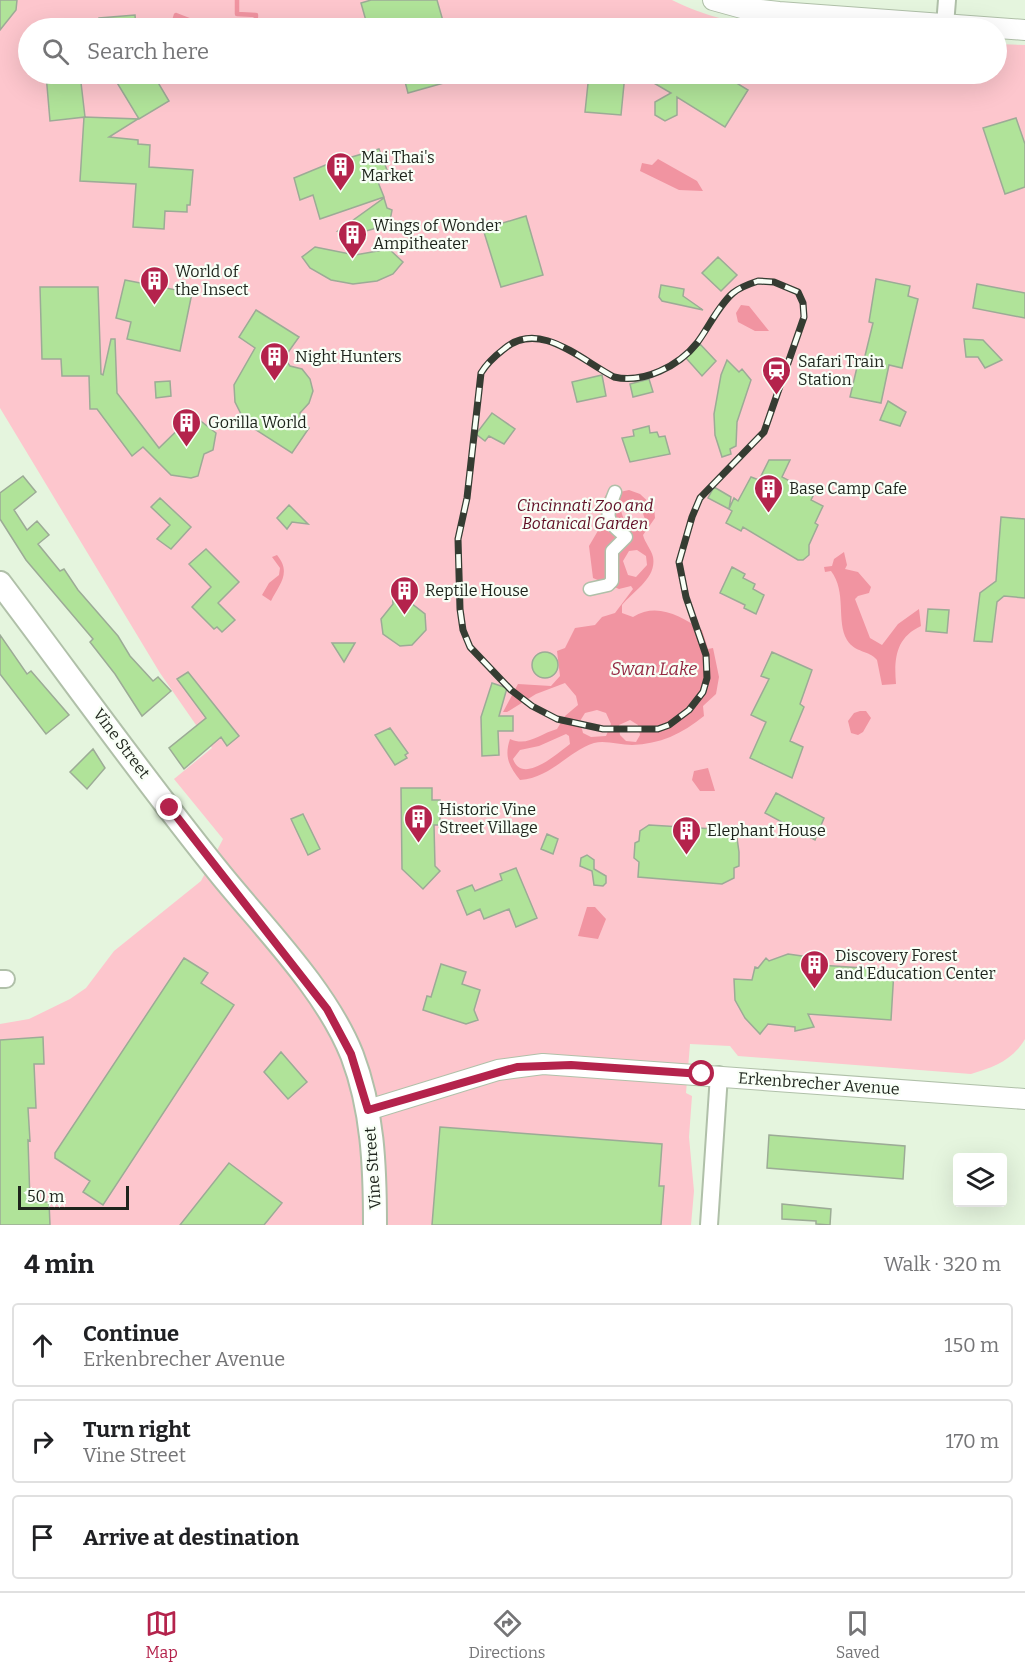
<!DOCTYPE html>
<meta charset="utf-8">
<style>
body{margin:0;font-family:Bitter,serif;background:#f6f6f6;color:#202124}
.controls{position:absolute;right:18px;bottom:18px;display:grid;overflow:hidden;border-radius:6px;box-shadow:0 6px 24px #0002}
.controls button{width:54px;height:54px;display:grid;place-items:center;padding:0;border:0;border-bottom:2px solid #e0e0e0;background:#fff;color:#202124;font:30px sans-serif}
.scale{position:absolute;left:18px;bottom:15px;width:111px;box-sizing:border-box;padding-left:6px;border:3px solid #1e241c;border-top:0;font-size:16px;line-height:21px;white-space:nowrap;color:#1e241c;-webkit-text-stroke:4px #f8fff6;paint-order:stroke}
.stop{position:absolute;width:18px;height:18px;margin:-14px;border:4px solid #b4234c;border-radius:50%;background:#fff}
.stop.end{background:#b4234c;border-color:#fff;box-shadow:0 2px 6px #0008}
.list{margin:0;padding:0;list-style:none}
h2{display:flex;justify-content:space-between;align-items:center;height:78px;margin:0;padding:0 24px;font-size:26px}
h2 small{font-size:20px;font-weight:400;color:#757577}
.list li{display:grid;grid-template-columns:39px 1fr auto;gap:18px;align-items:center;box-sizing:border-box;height:84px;margin:0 12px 12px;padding:0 12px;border:2px solid #e0e0e0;border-radius:6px}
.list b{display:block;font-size:22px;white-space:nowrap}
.list p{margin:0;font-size:20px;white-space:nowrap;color:#757577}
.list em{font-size:20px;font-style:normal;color:#757577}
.icon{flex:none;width:33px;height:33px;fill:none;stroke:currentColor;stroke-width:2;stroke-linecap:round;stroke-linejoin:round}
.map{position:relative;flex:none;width:1025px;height:1225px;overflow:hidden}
.search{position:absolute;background:#fff;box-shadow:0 6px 24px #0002;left:18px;right:18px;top:18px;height:66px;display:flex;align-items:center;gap:15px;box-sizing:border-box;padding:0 21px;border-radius:33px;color:#757577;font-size:22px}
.sheet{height:366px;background:#fff}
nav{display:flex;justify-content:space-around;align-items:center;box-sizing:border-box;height:84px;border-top:2px solid #e0e0e0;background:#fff;font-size:16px;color:#757577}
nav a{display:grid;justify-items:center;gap:3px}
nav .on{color:#b4234c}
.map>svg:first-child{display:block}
</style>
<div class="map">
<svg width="1025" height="1225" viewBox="0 0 1025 1225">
<rect width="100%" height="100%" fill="#e5f5de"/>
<path fill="#fdc6cd" d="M0 0H672C716 22 748 24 796 28H28V74H996L997 44 1025 45V1039C1012 1061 994 1067 971 1074L738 1056 730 1046 690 1044 686 1093 692 1096 689 1137 694 1191 691 1225H0V1024L29 1019 70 999 86 988 114 951 201 881 223 839 174 779 212 748 160 673 0 408Z"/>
<path fill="#f194a1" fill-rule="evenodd" d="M658 159 697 181 703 191 679 190 640 171 642 163 652 165Z
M741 305 749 306 769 331H755L738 322 736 313Z
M629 490 640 494 654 507 655 518 643 535C645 543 651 549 653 557 657 578 633 591 622 605V613L633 617C657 602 680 616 702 630L708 649 713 648 719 677 716 694 703 706 704 716C682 734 660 744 632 745 620 745 605 740 594 743 567 752 551 778 520 780 509 766 504 757 510 739 528 747 539 734 557 729L565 716 578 705 576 696 565 683 536 694 507 712H503L518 684 551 686 560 676 557 651 565 648 575 628 595 625 602 617 615 613 633 589 631 586 619 589 593 578 589 546 599 529 602 501 606 495ZM633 499 639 503 645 519 642 525 633 527 624 520 620 508 622 503ZM637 550 646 556 647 565 636 577 628 575 623 561 629 551ZM597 710 606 713 611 724 606 736 591 737 583 733 580 721 585 713ZM630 720 638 725 640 735 636 742 626 741 620 735 619 725ZM566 734 569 736 570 744C557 754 522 785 513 759L520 750 539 746Z
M844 552 847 565 845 569 858 572 871 587 869 593 858 596 855 599 870 638 882 645 898 624 919 609 921 626C895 638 894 660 896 684L882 685 877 660C869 650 855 653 847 640 836 621 847 592 831 571L825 572 824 567 832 566 834 559Z
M277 555C292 573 279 585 271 601L262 595 269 583 279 575 280 568 272 557Z
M860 711H866L871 718 863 732 858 735 851 733 848 721 854 713Z
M708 768 715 791H700L692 780 694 771Z
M587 907H595L606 919 598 939 578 936Z"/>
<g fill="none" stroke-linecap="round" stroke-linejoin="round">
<path stroke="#f194a1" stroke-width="4.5" d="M237 0V14L256 15 255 28
M172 28 176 15 194 22"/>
</g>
<path fill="#b0e399" stroke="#9cab96" stroke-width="1.5" d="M0 0H17L16 10 0 30Z
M371 0H437L445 28H368L361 3Z
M135 15 136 28H100L99 18Z
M46 74H80L85 117 50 121Z
M129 74H153L169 101 139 119 116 81Z
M403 74H464L465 77 408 93Z
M589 74H625L621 115 585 112Z
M657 74H722L748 90 725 127 677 97V115L665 121 655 115V102L671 93 652 82Z
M84 117 138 119 109 137 138 140V144L150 145 149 167 193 170 190 205H187V212L165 211 164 229 133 227 136 184 80 181Z
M1016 118 1025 144V187L1005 194 983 128Z
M379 149 387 170 384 171 387 179 378 182 384 197 320 219 313 195 300 200 294 178 328 164Z
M384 198 387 208 392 210 390 221 387 225 366 231H338Z
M526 216 543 275 501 287 483 229Z
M315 247 355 255 389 249 403 262 393 274 377 281 353 284 331 280 310 268 302 257Z
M718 257 737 275 721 291 702 273Z
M876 279 910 286 908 296 918 299 902 368 889 365 881 403 850 397 858 363 863 364 873 323 869 322Z
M125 280 192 293 180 351 127 339 131 322 116 318Z
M977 284 1025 293V318L973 308Z
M661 285 684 289 683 296 703 310 662 301 659 297Z
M40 287H98L101 374 103 375 111 339H115L117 393 159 448 193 415 216 433 213 450 204 454 198 476 191 478 171 475 143 447 132 456 97 409H90L89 376H62L61 359H42Z
M256 310 299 337 284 358 290 366 302 369 310 379 313 391 309 403 300 413 302 424 309 428 292 453 253 428 242 416 235 402 234 385 255 348 239 337Z
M964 339 983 340 1002 360 985 368 978 357H966Z
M700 344 716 361 702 376 686 358Z
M727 360 739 372 742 369 751 380 737 422 736 446 730 449 731 454 722 457 715 435 714 414 721 375Z
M602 375 606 396 577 402 572 382Z
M649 379 653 392 633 397 630 384Z
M170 381 171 396 156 398 155 382Z
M888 401 906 412 900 426 880 420Z
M492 413 515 429 504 444 489 436 485 441 476 434Z
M649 426 650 433 657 432 659 437 665 436 670 454 630 462 622 438 634 436 633 430Z
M769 460H790L782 477 814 494 811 500 823 506 815 523 818 525 809 545V555L803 560H798L743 527 741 531 726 523 732 511 729 509 734 498 738 501 751 477 759 480Z
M23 476 36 492 14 510 27 530 37 521 49 535 38 544 60 571 64 569 78 590 118 636 130 656 153 681 158 677 171 691 142 716 115 674 90 642 93 639 26 560 0 519V493Z
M714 487 731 497 729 509 708 498Z
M160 498 191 527 171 549 157 539 170 525 151 507Z
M289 505 308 524 292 522 287 529 277 518Z
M1001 517 1025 519V598L1004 596 997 602 992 642 974 641 980 593 996 581Z
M206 549 239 582 218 603 235 620 222 632 217 627 214 629 192 607 211 587 189 564Z
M732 567 745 574 743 578 755 584 753 589 764 595 756 614 744 608 745 605 720 593Z
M409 586 411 603 425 614 426 630 412 645 400 646 383 634 381 619 393 604 392 588Z
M928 609 949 610 947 633 926 631Z
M0 635 27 674 31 671 69 715 46 734 0 674Z
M332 643H355L344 662Z
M532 665a13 13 0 1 1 26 0a13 13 0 1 1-26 0Z
M772 652 812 670 800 704 804 707 790 741 803 747 792 778 750 758 766 722 751 715 769 679 761 676Z
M188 672 239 736 227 746 221 737 184 769 169 748 206 718 177 679Z
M492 683 507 688 499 716H513V731H498L499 755 482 756 481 717Z
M390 728 408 753 405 755 407 758 395 765 375 735Z
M93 749 105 768 87 789 70 772Z
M401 788H432V800H440V825H434L435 866 440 871 423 889 402 869Z
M776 793 824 818 815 840 765 813Z
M303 814 320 849 308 855 291 819Z
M649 825 731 830 732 838H737L739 852V866L734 868V878L722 884 638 877 639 862 634 858 635 843 639 841 640 831Z
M547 834 558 839 553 854 541 849Z
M587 855 594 860V869L606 876V883L603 886 594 885 592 871 580 866 581 858Z
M516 868 537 918 516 927 509 909 484 919 480 909 467 915 457 891 472 885 475 891 502 880 500 874Z
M788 954 809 957 819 965 894 970 891 1020 808 1014 814 1027 795 1031V1027L768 1024 760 1034 745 1018 735 1000 734 979 752 980 755 967 758 968 766 958 769 961Z
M184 958 208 973 201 983 234 1005 103 1205 83 1192 90 1181 55 1158V1153Z
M441 964 466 972 462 984 480 990 474 1010 478 1020 466 1024 423 1010 427 996 431 997Z
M43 1037 44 1064H34L36 1108H28L30 1141 28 1140 30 1202H49L50 1225H0V1040Z
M281 1052 307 1082 288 1099 264 1072Z
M440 1127 662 1144 659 1186H664L661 1225H432Z
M769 1135 905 1146 903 1179 767 1168Z
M229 1163 282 1203 264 1225H180Z
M782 1204 831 1209 830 1225 816 1224V1221L782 1219Z"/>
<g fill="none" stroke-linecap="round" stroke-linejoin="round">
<defs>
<path id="pedestrian" d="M590 589 608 585 612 581V551L626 537C605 520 605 517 615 492"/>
<path id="minor" d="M945 25 947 0
M0 979H6
M709 1225 719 1075"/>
<path id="tertiary" d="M713 0 742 8 779 12 1025 30
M368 1110 498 1070 543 1064 1025 1099"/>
<path id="secondary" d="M0 583C74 681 145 781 222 876 266 930 326 990 352 1055 373 1110 375 1167 375 1225"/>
</defs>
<use href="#pedestrian" stroke="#b0c0a9" stroke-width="15"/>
<use href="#minor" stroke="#b0c0a9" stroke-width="20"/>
<use href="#tertiary" stroke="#b0c0a9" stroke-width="22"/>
<use href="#secondary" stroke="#b0c0a9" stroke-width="26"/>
<use href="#pedestrian" stroke="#fff" stroke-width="12"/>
<use href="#minor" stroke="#fff" stroke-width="16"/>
<use href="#tertiary" stroke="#fff" stroke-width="20"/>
<use href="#secondary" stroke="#fff" stroke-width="22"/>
<defs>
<path id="rail" d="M758 281 774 282 798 292 803 303 804 317 764 432 700 498 692 517 679 562 686 597 706 655 707 678 703 692 689 710 669 725 658 729H603L557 719 532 706 511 690 470 647 463 630 460 609 458 539 467 498 481 373C487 363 495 356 504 349 539 319 581 360 614 377 643 384 679 366 697 343 709 327 718 306 733 293 740 287 749 284 758 281Z"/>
</defs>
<use href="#rail" stroke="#353c32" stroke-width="7"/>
<use href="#rail" stroke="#f8fff6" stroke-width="4.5" stroke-dasharray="14" stroke-linecap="butt"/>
</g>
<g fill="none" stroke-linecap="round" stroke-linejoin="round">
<path stroke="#b4234c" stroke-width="8" d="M170 808 327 1009 351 1054 368 1110 517 1067 571 1065 702 1074"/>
</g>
<defs>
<symbol id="building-pin" viewBox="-11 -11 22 30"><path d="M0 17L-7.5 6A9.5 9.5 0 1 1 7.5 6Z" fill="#b4234c" stroke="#f8fff6"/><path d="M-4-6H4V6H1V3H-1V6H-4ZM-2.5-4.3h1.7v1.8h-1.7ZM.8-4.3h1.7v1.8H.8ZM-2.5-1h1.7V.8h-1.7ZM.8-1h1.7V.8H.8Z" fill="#fff"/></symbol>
<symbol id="station-pin" viewBox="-11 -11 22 30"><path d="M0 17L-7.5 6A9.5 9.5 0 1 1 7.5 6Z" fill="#b4234c" stroke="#f8fff6"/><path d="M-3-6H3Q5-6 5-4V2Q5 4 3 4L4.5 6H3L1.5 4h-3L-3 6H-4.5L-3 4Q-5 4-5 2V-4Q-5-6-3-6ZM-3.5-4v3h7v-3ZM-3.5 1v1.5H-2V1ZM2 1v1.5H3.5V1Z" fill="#fff"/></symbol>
</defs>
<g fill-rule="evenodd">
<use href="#building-pin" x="324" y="150" width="33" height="45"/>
<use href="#building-pin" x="336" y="218" width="33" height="45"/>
<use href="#building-pin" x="138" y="264" width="33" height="45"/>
<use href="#building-pin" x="258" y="340" width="33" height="45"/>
<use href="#station-pin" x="760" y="354" width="33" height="45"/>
<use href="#building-pin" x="170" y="406" width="33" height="45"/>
<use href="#building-pin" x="752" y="472" width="33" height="45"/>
<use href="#building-pin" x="388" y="574" width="33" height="45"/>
<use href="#building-pin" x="402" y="802" width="33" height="45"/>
<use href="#building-pin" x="670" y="814" width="33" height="45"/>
<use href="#building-pin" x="798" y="948" width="33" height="45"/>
</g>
<g text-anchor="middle" stroke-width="4.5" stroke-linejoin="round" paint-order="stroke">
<g font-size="16" fill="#1e241c" stroke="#f8fff6" text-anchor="start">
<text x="361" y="163">Mai Thai's<tspan x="361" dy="18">Market</tspan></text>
<text x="373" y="231">Wings of Wonder<tspan x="373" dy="18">Ampitheater</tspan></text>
<text x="175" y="277">World of<tspan x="175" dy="18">the Insect</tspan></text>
<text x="295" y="362">Night Hunters</text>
<text x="798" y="367">Safari Train<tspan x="798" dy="18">Station</tspan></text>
<text x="208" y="428">Gorilla World</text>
<text x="789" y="494">Base Camp Cafe</text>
<text x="425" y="596">Reptile House</text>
<text x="439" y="815">Historic Vine<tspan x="439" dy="18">Street Village</tspan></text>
<text x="707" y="836">Elephant House</text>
<text x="835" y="961">Discovery Forest<tspan x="835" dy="18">and Education Center</tspan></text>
</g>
<g font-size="16" font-style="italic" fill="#5f0d24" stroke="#f8fff6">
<text x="585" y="511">Cincinnati Zoo and<tspan x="585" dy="18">Botanical Garden</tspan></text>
</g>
<g font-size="16" fill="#1e241c" stroke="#f8fff6">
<text transform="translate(122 743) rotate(53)" y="6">Vine Street</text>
<text transform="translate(819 1083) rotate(4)" y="6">Erkenbrecher Avenue</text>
<text transform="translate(372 1168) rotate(-94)" y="6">Vine Street</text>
</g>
<g font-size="18" font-style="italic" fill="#942943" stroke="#f8fff6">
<text x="654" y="675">Swan Lake</text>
</g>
</g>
</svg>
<div class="controls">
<button><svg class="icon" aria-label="layers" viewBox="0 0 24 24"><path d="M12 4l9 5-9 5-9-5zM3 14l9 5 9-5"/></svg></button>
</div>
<div class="scale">50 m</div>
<div class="stop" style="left:702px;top:1074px"></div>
<div class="stop end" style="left:170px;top:808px"></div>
<div class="search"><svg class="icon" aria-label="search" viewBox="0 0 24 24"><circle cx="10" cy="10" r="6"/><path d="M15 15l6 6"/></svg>Search here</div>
</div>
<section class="sheet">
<h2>4 min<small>Walk · 320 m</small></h2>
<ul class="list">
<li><svg class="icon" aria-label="ahead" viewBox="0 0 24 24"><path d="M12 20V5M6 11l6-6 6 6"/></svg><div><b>Continue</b><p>Erkenbrecher Avenue</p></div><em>150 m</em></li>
<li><svg class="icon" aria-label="right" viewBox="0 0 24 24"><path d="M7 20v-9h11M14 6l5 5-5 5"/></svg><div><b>Turn right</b><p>Vine Street</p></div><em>170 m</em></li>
<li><svg class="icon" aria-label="arrive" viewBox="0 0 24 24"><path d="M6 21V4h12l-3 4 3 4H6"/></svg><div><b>Arrive at destination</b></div></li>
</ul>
</section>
<nav>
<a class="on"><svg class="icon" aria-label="map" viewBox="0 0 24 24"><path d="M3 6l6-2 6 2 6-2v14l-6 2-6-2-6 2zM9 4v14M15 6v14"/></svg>Map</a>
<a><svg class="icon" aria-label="directions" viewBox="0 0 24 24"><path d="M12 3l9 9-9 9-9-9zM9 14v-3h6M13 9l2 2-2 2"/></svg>Directions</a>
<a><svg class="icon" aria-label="saved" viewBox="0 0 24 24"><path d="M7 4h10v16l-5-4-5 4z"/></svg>Saved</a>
</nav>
